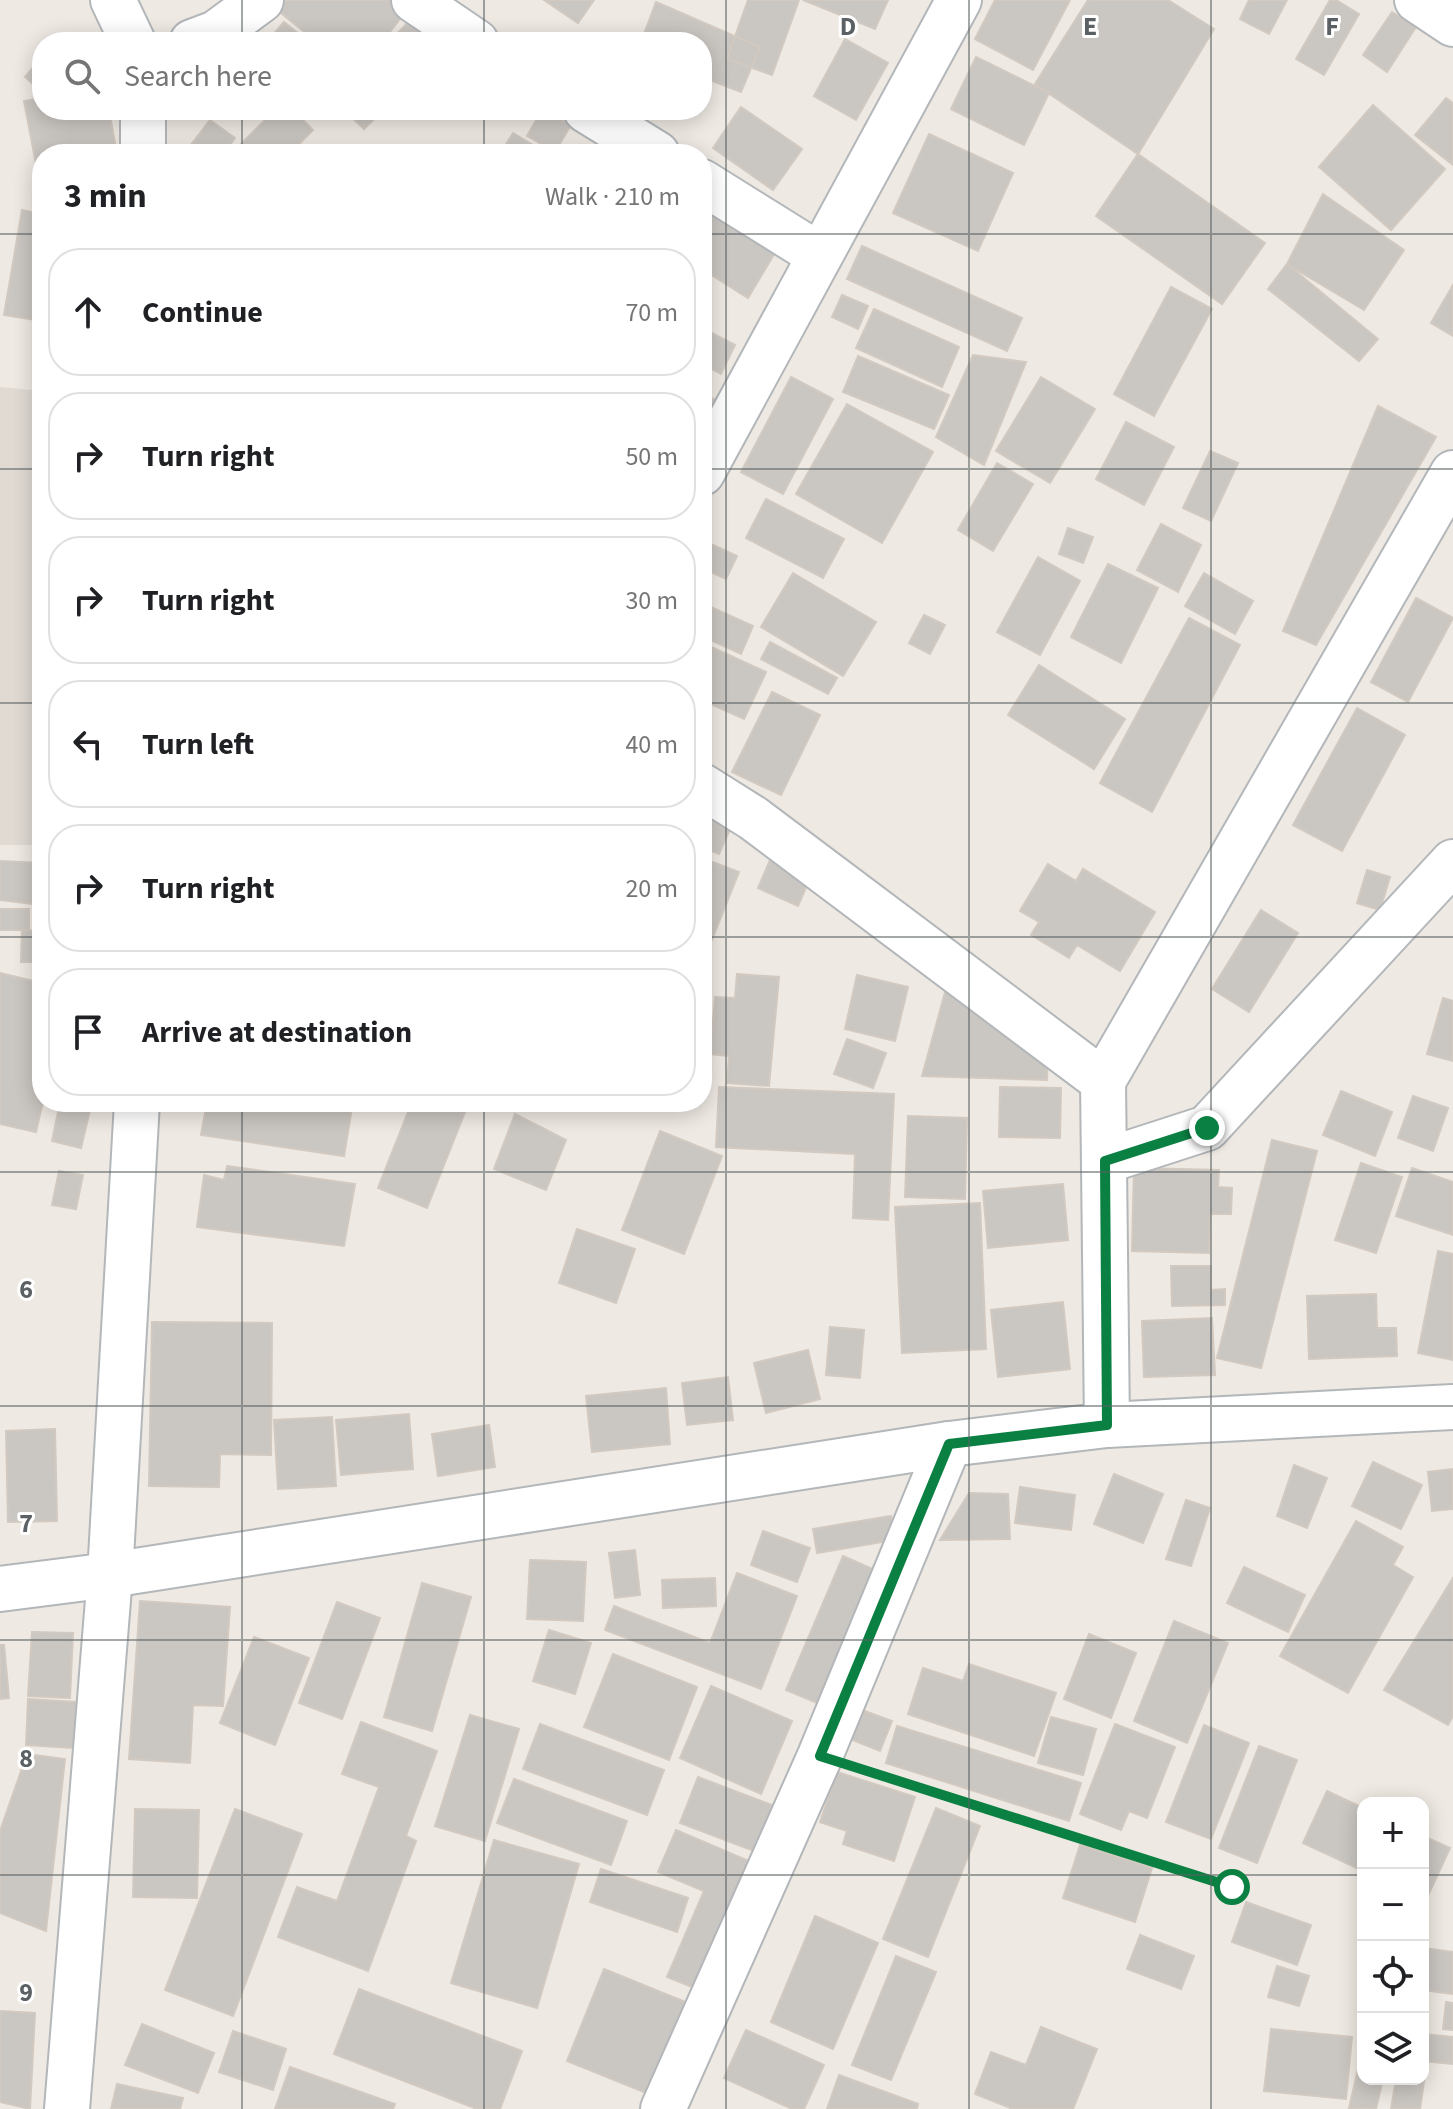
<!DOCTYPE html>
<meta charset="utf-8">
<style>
body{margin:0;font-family:"Source Sans 3",sans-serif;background:#f2f2f2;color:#202124}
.controls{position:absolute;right:24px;bottom:24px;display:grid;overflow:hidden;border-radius:16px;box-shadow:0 4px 20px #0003}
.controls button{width:72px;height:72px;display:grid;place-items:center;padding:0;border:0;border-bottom:2px solid #e0e0e0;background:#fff;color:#202124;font:40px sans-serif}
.stop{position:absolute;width:24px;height:24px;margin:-18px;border:6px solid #0b8043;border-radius:50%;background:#fff}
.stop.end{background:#0b8043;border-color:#fff;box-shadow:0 2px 8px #0008}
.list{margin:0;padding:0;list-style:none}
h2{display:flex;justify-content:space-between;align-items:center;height:104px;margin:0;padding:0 32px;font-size:34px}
h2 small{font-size:26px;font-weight:400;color:#757577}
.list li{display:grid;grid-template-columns:52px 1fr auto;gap:24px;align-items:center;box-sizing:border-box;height:128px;margin:0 16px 16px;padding:0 16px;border:2px solid #e0e0e0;border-radius:32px}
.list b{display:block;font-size:30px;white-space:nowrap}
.list em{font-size:26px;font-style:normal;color:#757577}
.icon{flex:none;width:44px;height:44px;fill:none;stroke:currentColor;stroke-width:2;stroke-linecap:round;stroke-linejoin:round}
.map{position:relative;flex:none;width:1453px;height:2109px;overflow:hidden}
.search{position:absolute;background:#fff;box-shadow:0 4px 20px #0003;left:32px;top:32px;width:680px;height:88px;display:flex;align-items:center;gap:20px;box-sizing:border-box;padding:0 28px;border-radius:32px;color:#757577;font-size:30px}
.panel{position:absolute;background:#fff;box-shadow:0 4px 20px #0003;left:32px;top:144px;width:680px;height:968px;border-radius:32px}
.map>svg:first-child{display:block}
</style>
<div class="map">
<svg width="1453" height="2109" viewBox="0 0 1453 2109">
<rect width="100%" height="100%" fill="#eee9e2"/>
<path fill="#e0dad3" d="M0 387 42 391V845H0Z"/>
<path fill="#cac6c1" stroke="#d2c9c0" stroke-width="2" d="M287 0H405L411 5 382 42H317L277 10Z
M544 0H594L578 23Z
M748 0H799L772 75 727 59Z
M803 0H888L875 29Z
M995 0H1070L1033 70 975 39Z
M1088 0H1168L1214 29 1138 154 1035 84Z
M1249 0H1287L1269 34 1240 19Z
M1330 0H1336L1359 14 1324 75 1296 59Z
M656 2 760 47 741 92 702 77V42H641Z
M1392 12 1416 27 1387 72 1363 55Z
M417 13 447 42H389Z
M284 22 309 42H267Z
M845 39 888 63 856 120 814 96Z
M42 57V92L25 77Z
M976 57 1049 93 1024 145 951 109Z
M42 98V110H109L117 154H42V179L39 180 24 101Z
M1446 98 1453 103V165L1415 135Z
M1373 105 1445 169 1391 230 1319 167Z
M741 107 802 149 773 190 713 148Z
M275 110H293L313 130 289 154H231Z
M344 110H383L364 129Z
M542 110 571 125 555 152 527 136Z
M210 120 235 138 223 154H184Z
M513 133 548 154H500Z
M929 134 1013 173 978 251 893 213Z
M1138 154 1265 243 1222 304 1096 216Z
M1323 194 1404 250 1364 310 1287 264Z
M702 205 776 251 748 298 702 269Z
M22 210 42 214V321L4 315Z
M862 246 1022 318 1007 351 847 279Z
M1287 264 1378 339 1359 361 1268 289Z
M1453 285V336L1431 323Z
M1171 287 1212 309 1154 416 1114 394Z
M842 295 868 306 858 329 832 317Z
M874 309 959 347 942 387 856 348Z
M702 328 735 345 721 374 702 364Z
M973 355 1026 362 984 465 936 437Z
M858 356 949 395 934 429 843 392Z
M791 377 833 399 783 494 741 472Z
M1041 377 1095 409 1050 483 996 451Z
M702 394 718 401 702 438Z
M847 404 933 452 882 543 796 494Z
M1378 406 1436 437 1316 645 1283 631Z
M1126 422 1174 447 1144 505 1096 479Z
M1210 451 1238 463 1211 521 1183 508Z
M997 463 1033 484 993 551 958 530Z
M766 499 844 539 823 578 746 538Z
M1161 524 1201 545 1178 592 1137 570Z
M1068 528 1093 537 1083 563 1059 554Z
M702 540 737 556 726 579 702 568Z
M1038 557 1080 581 1040 655 997 632Z
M1108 564 1158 588 1121 663 1071 637Z
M793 573 876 622 843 676 761 627Z
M1204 573 1253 601 1235 634 1185 606Z
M1416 598 1453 618 1408 702 1371 682Z
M702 603 753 626 741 654 702 636Z
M924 615 945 625 930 654 909 643Z
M1189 618 1240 645 1152 812 1100 783Z
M770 642 837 678 828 694 761 659Z
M709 646 766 672 744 719 702 700V662Z
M1039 665 1125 719 1094 769 1008 715Z
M772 692 820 715 781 795 732 772Z
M1357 708 1405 735 1342 851 1293 825Z
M702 812 732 825 719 854 702 847Z
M702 858 739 872 707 952 702 950Z
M770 860 810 878 798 906 758 888Z
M0 861 42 863V905L0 900Z
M1048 864 1076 881 1083 869 1155 912 1120 971 1077 945 1069 958 1031 935 1039 922 1020 911Z
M1367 870 1390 877 1380 910 1357 903Z
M0 909H29V930H0Z
M1261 910 1298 933 1249 1012 1212 989Z
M22 930 42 931V962H21Z
M0 973 42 983 43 1102 36 1132 0 1124Z
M737 974 779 977 769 1086 727 1083 729 1056 710 1054 715 997 735 998Z
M857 975 908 987 895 1041 845 1029Z
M949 978 1048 1048 1047 1080 922 1076Z
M1443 998 1453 1001V1061L1427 1054Z
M847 1039 886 1053 873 1088 834 1074Z
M719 1087 894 1094 888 1220 853 1218 855 1154 716 1147Z
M1000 1087 1061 1088 1060 1138 999 1137Z
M1341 1091 1392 1112 1375 1156 1323 1135Z
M1413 1096 1448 1108 1433 1151 1398 1138Z
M60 1102H92L81 1148 52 1141Z
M207 1102H353L344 1156 201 1135Z
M412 1102H469L427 1208 378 1188Z
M515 1114 566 1140 546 1190 494 1169Z
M908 1116 967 1118 965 1199 905 1197Z
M660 1131 722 1156 684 1254 622 1230Z
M1272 1140 1317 1151 1261 1368 1217 1358Z
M1361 1163 1402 1177 1376 1253 1335 1240Z
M227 1166 355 1184 344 1246 197 1227 204 1175 224 1180Z
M1134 1168 1219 1170 1218 1187 1232 1188 1231 1214H1210L1209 1253 1132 1251Z
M1412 1168 1453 1182V1235L1396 1216Z
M59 1171 83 1175 76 1209 52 1205Z
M1063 1184 1068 1240 988 1248 983 1191Z
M980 1203 986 1349 902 1353 895 1207Z
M577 1229 635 1249 616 1303 559 1283Z
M1438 1251 1453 1254V1360L1418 1353Z
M1171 1266H1211V1290L1225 1289V1305L1172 1306Z
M1376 1294 1377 1328H1396L1397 1356 1309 1359 1307 1296Z
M1063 1302 1070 1369 998 1377 991 1310Z
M1212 1318 1215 1375 1144 1377 1142 1321Z
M152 1322 272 1323 271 1455 220 1454 219 1487 149 1486Z
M830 1327 864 1330 860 1378 826 1375Z
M808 1350 820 1399 766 1413 754 1363Z
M728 1377 733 1420 687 1425 682 1383Z
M666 1388 670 1444 592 1452 586 1396Z
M409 1414 413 1469 341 1475 336 1420Z
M332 1417 336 1486 278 1489 274 1420Z
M489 1425 495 1467 438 1476 432 1434Z
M55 1429 57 1521 8 1522 6 1431Z
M1373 1462 1422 1485 1401 1529 1352 1506Z
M1294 1465 1327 1478 1307 1528 1277 1516Z
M1453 1469V1509L1432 1511 1428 1472Z
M1114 1474 1163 1494 1143 1543 1094 1524Z
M1020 1487 1075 1495 1071 1530 1015 1523Z
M969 1493 1008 1494 1010 1539 940 1540Z
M1186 1500 1210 1508 1191 1566 1166 1559Z
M891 1516 894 1540 817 1553 813 1529Z
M1356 1521 1403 1547 1393 1565 1413 1577 1348 1693 1280 1656Z
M763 1531 810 1548 797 1582 751 1565Z
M635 1550 640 1595 615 1598 609 1553Z
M843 1556 886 1575 829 1708 786 1690Z
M530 1560 586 1562 583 1621 527 1619Z
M1244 1567 1305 1595 1288 1632 1227 1603Z
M737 1573 797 1596 761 1689 605 1630 614 1606 710 1643Z
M715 1578 716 1606 663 1608 662 1580Z
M1453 1578V1716L1448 1725 1384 1690Z
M422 1583 471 1597 432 1731 384 1717Z
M140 1601 230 1607 223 1706 193 1705 190 1763 129 1759Z
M337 1602 380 1618 342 1719 299 1703Z
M1174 1621 1228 1643 1187 1743 1134 1721Z
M549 1630 591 1643 575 1694 533 1681Z
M32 1632 73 1633 70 1698 28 1696Z
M1089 1634 1136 1653 1111 1718 1064 1699Z
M254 1637 309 1658 275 1745 220 1723Z
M0 1645H4L9 1698 0 1699Z
M613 1654 697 1687 669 1760 584 1727Z
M969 1664 1056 1693 1034 1756 908 1714 923 1668 963 1681Z
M711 1686 792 1721 761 1794 680 1758Z
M28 1699 76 1702 73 1748 26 1745Z
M862 1710 892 1721 880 1751 850 1739Z
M470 1715 519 1729 485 1841 435 1826Z
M1051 1717 1096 1729 1083 1775 1038 1763Z
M361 1722 437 1751 406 1836 416 1841 368 1971 278 1937 297 1887 337 1901 379 1787 342 1774Z
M540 1724 664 1770 647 1815 523 1769Z
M1115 1724 1175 1747 1147 1818 1129 1811 1121 1830 1080 1814Z
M1204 1725 1249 1743 1211 1839 1166 1822Z
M897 1726 1081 1783 1069 1821 886 1763Z
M1259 1746 1297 1760 1257 1863 1219 1848Z
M27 1754 65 1759 46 1931 0 1913V1831Z
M837 1772 915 1797 894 1861 843 1844 847 1831 820 1822Z
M698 1777 772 1805 754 1851 680 1823Z
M514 1779 627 1821 611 1865 497 1823Z
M1327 1791 1363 1808V1871L1303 1843Z
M936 1808 980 1826 928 1957 883 1939Z
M135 1809 199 1810 197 1898 133 1897Z
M235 1809 302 1834 233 2016 165 1990Z
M676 1830 751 1862 697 1989 667 1977 704 1891 658 1872Z
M1423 1836 1450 1848 1426 1900 1423 1899Z
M494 1840 579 1864 537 2008 451 1983Z
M1080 1845 1152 1868 1135 1922 1063 1898Z
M601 1869 688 1898 677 1932 590 1902Z
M1246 1902 1311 1925 1297 1965 1232 1942Z
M815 1916 878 1943 833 2049 771 2022Z
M1140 1935 1194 1956 1181 1989 1127 1969Z
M1423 1948 1453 1952V1994L1423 1990Z
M896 1956 936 1972 891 2080 852 2065Z
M1277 1966 1309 1976 1299 2006 1268 1997Z
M604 1969 693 2005 656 2097 567 2061Z
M359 1989 522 2051 500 2109H477L334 2054Z
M1446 2002 1453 2003V2030L1443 2029Z
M0 2011 35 2013 30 2109 0 2102Z
M142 2024 214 2053 198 2093 125 2065Z
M1041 2027 1097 2049 1073 2109H1013L975 2094 991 2052 1026 2065Z
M1271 2029 1352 2037 1346 2099 1264 2091Z
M746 2030 824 2065 804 2109H792L724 2078Z
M233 2031 286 2049 273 2090 219 2072Z
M1423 2034 1453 2037V2064L1423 2061Z
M1363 2048V2079H1383L1376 2109 1349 2108Z
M290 2067 395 2104 393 2109H275Z
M1423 2067 1426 2068 1420 2109H1391L1396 2079H1423Z
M839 2075 918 2104 917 2109H827Z
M117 2084 183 2098 180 2109H111Z"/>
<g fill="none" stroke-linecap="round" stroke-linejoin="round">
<defs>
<path id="minor" d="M113 0 133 42
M414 0 476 42
M1417 0 1453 24
M192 42 216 33 261 0
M143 110V154
M586 110 657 154
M702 182 819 255
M702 473 959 0
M702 786 753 818 1103 1081
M1105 1161 1207 1128 1453 862
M1107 1425 1103 1081 1453 473
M67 2109 110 1575 137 1102
M663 2109 820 1756 949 1444"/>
<path id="tertiary" d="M0 1589 110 1575 949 1444 1107 1425 1453 1407"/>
</defs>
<use href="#minor" stroke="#b3b7ba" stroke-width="48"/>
<use href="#tertiary" stroke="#b3b7ba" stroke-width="48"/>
<path stroke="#a1d8a5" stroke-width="5" stroke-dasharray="8 4" stroke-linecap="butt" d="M859 1768 1232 1887"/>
<use href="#minor" stroke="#fff" stroke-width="44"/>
<use href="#tertiary" stroke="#fff" stroke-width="44"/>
</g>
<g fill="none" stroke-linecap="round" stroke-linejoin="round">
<path stroke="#0b8043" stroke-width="10" d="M1207 1128 1105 1161 1107 1425 949 1444 820 1756 1232 1887"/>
</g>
<path fill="none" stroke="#5a6063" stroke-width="2" stroke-opacity="0.55" d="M242 0V42M484 0V42M726 0V2109M969 0V2109M1211 0V2109M242 110V154M484 110V154M0 234H42M702 234H1453M0 469H42M702 469H1453M0 703H42M702 703H1453M0 937H42M702 937H1453M242 1102V2109M484 1102V2109M0 1172H1453M0 1406H1453M0 1640H1453M0 1875H1363M1423 1875H1453"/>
<g font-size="26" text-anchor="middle" font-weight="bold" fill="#5a6063" stroke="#fff" stroke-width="6" stroke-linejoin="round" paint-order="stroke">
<text x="848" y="35">D</text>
<text x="1090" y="35">E</text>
<text x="1332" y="35">F</text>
<text x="26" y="1298">6</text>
<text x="26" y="1532">7</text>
<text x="26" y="1767">8</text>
<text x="26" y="2001">9</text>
</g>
</svg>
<div class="controls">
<button>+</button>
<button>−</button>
<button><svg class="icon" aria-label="locate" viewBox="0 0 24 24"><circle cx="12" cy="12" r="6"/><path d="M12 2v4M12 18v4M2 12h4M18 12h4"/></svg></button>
<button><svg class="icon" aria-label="layers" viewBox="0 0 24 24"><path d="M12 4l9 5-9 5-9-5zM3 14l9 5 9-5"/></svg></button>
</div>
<div class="stop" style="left:1232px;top:1887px"></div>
<div class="stop end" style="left:1207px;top:1128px"></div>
<div class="search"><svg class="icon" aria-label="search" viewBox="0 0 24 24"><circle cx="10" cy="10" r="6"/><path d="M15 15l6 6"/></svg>Search here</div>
<section class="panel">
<h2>3 min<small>Walk · 210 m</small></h2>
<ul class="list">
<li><svg class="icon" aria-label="ahead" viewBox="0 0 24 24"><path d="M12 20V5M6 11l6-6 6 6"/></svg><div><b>Continue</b></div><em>70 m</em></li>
<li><svg class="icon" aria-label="right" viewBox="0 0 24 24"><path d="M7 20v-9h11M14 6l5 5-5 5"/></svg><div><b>Turn right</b></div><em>50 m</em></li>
<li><svg class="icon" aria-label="right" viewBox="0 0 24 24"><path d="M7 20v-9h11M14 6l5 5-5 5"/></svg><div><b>Turn right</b></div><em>30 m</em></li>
<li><svg class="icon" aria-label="left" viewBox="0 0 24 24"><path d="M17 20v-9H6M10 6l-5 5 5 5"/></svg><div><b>Turn left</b></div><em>40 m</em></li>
<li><svg class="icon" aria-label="right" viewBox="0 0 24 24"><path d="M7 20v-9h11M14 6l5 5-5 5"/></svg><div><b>Turn right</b></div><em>20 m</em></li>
<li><svg class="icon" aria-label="arrive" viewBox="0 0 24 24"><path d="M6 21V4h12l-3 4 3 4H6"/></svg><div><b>Arrive at destination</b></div></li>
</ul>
</section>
</div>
